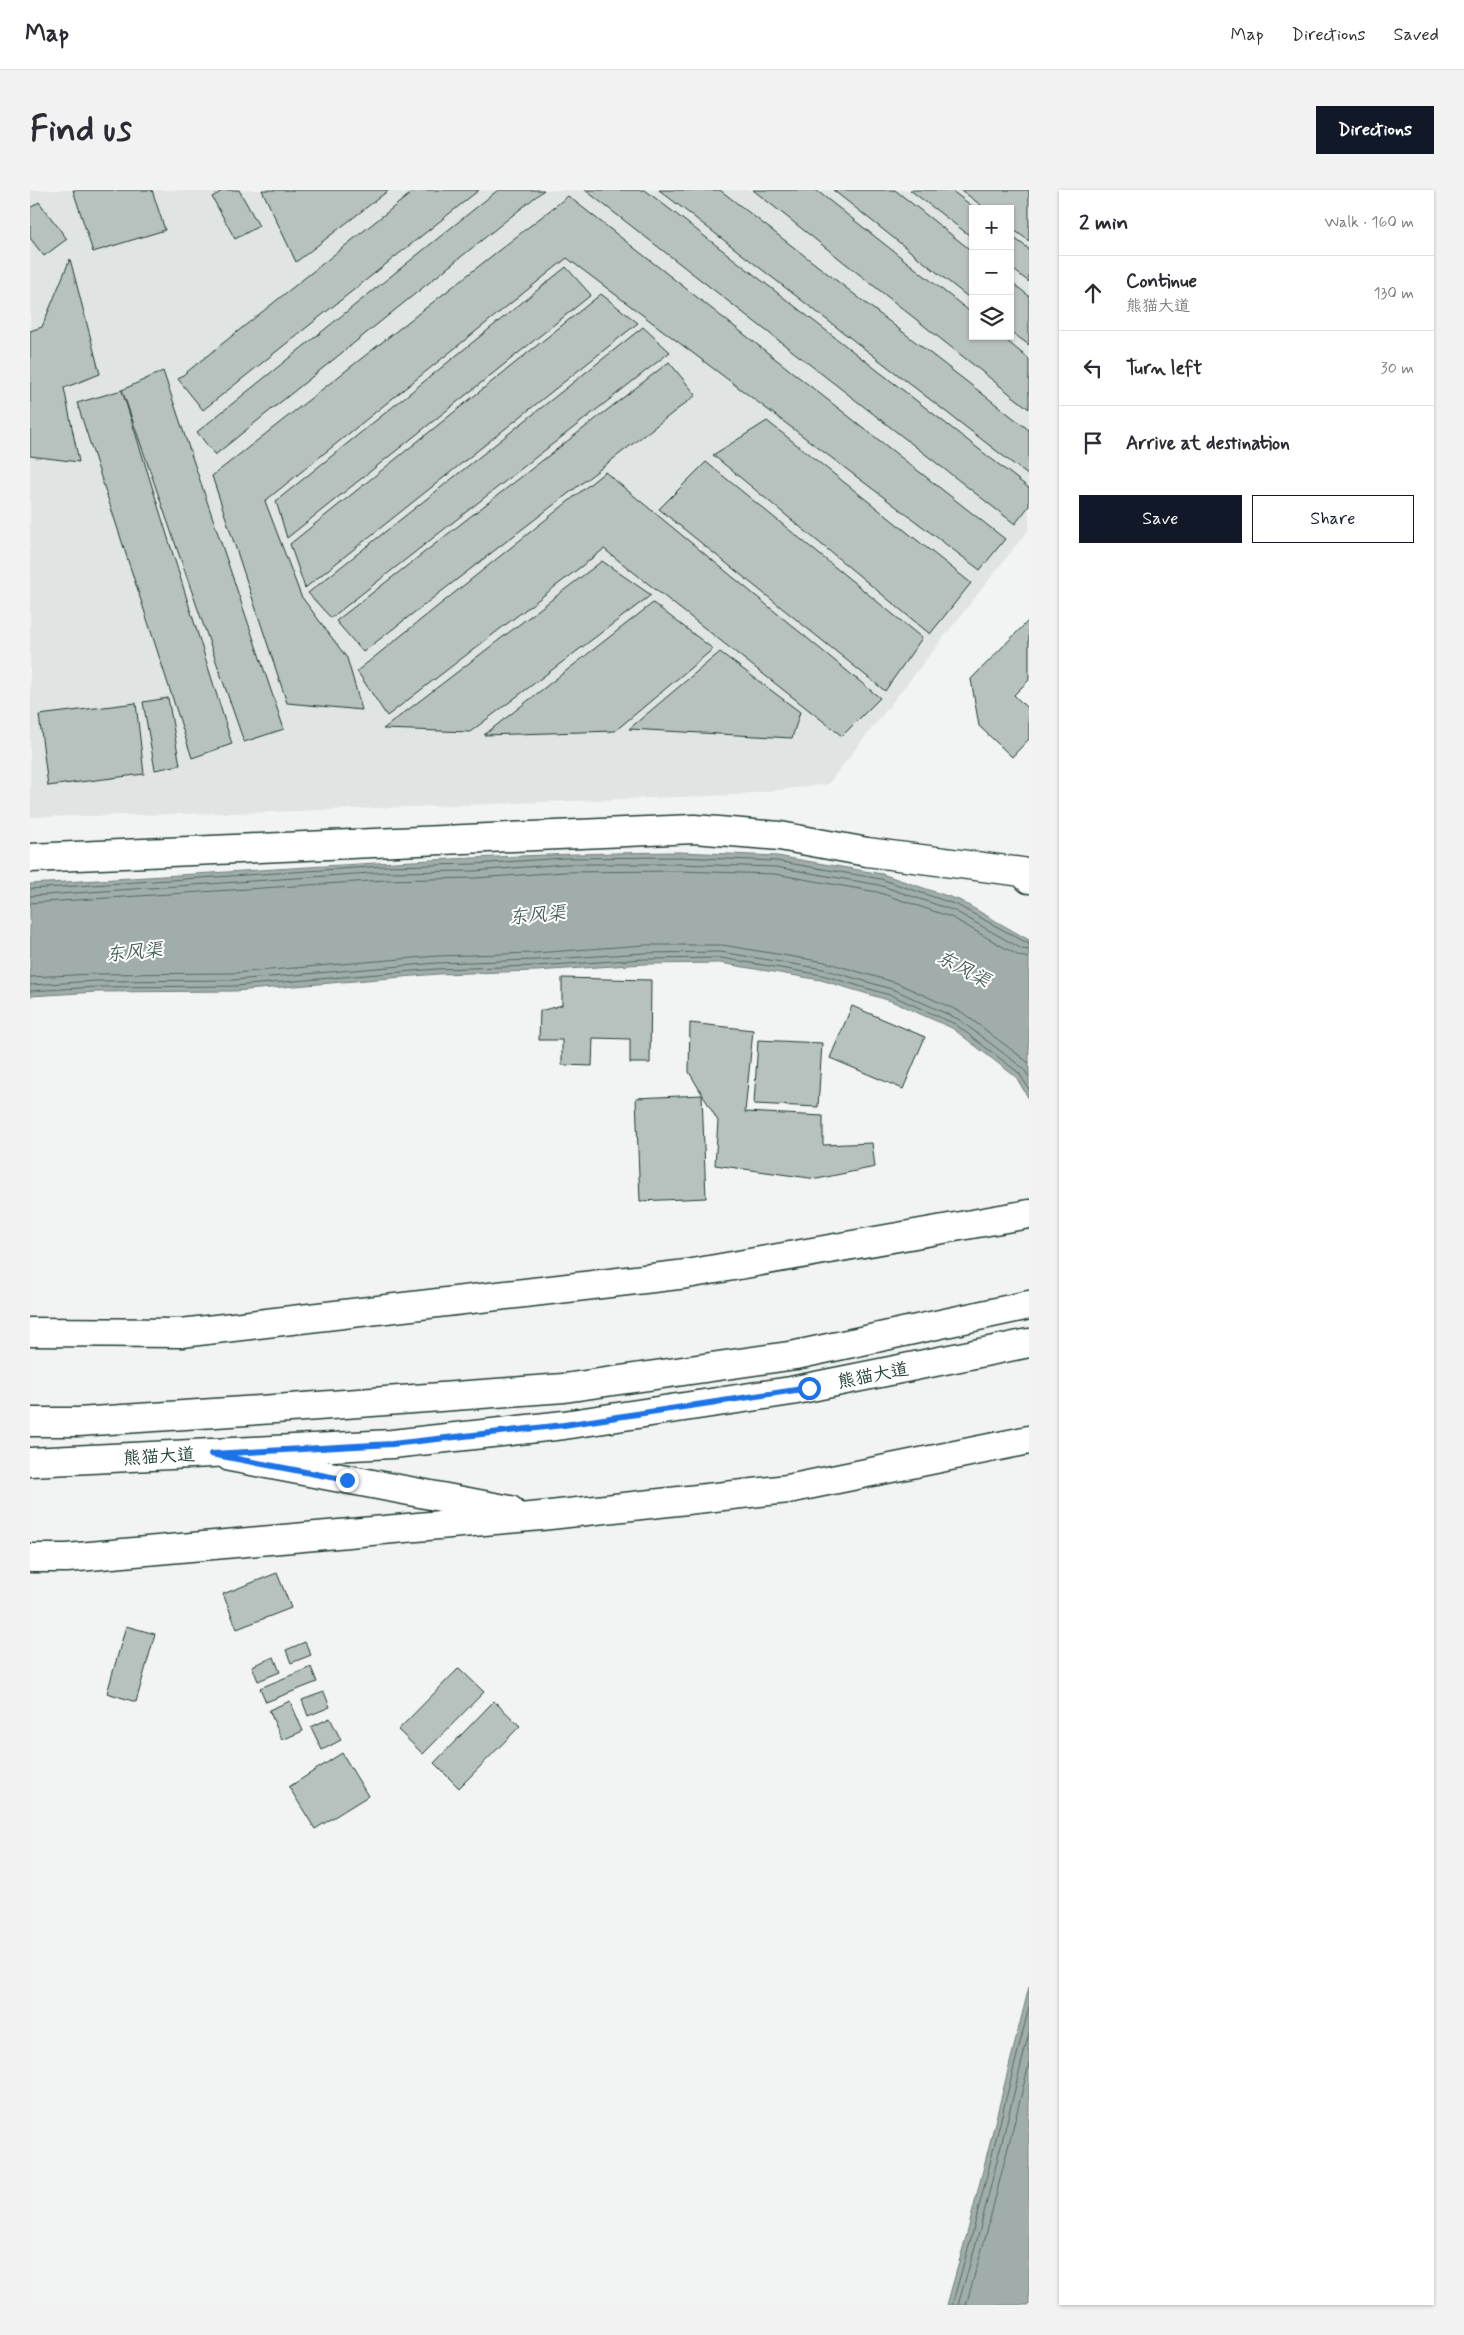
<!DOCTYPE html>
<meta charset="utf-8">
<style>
body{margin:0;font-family:Mynerve,"LXGW WenKai TC",sans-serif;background:#f2f2f3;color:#2b2b33}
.controls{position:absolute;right:15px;top:15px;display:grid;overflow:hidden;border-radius:0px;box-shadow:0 1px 4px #0004}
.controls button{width:45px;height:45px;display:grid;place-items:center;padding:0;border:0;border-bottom:1px solid #e1e1e2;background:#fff;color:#2b2b33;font:25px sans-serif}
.stop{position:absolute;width:15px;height:15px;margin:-11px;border:4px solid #1a73e8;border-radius:50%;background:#fff}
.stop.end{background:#1a73e8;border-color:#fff;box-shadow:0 1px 5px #0008}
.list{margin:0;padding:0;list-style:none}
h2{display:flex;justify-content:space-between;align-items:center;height:65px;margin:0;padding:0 20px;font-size:21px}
h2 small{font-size:16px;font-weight:400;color:#7c7c81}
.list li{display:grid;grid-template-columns:32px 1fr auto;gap:15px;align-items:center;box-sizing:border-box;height:75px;padding:0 20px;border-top:1px solid #e1e1e2}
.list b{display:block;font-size:19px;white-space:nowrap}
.list p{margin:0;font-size:16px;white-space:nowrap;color:#7c7c81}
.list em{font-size:16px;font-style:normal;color:#7c7c81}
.actions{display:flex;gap:10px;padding:15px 20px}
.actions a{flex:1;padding:11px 0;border:1px solid #111827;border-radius:0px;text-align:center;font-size:18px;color:#111827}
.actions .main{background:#111827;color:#fff}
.icon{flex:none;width:28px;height:28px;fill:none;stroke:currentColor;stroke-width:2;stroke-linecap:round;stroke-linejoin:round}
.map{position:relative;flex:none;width:999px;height:2115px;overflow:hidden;border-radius:0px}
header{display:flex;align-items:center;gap:30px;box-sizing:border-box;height:70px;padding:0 25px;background:#fff;border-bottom:1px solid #e1e1e2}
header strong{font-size:24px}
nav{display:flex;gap:28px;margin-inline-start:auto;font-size:18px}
.intro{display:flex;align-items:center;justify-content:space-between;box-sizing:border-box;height:120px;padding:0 30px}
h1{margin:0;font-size:35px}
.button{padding:12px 22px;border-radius:0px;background:#111827;color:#fff;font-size:18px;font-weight:700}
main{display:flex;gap:30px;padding:0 30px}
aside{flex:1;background:#fff;border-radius:0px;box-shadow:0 1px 4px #0004}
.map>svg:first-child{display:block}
</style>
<header>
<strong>Map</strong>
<nav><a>Map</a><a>Directions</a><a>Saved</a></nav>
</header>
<div class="intro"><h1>Find us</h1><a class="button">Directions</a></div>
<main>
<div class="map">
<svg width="999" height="2115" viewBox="0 0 999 2115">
<rect width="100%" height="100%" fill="#f2f3f3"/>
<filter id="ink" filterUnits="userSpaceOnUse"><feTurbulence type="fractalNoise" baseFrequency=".02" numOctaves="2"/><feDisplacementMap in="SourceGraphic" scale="10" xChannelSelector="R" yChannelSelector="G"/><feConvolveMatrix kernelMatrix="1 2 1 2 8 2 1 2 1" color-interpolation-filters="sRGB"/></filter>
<g filter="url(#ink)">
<path fill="#e0e4e3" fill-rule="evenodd" d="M0 0H999V339L798 594 705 605 238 622 0 627ZM943 19H980V146H943Z"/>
<path fill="#a1adaa" stroke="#6d807b" d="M649 662 747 666 852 684 929 710 999 750V909L986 887 922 838 861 811 791 790 690 773 615 774 506 781 408 784 205 801 67 802 0 806V694C216 682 432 664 649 662Z
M999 1797V2115H917L938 2040Z"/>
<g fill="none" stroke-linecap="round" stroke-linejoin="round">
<path stroke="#536a63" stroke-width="1" d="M0 699 355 676 444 674 535 668 648 667 746 671 851 689 927 715 999 754
M0 706 355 682 444 681 535 674H648L746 677 849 695 925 721 992 759 999 760
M0 713 356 690 445 688 535 682 648 681 745 684 847 702 921 727 989 766 999 768
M0 787 66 784 204 783 407 766 505 763 614 755H692L795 772 867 793 933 823 999 873
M0 795 66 791 204 790 407 773 506 770 614 763 691 762 793 779 865 800 928 829 993 878 999 887
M0 801 66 797 205 796 407 779 506 776 615 769 691 768 792 785 863 806 925 834 989 883 999 899
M922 2115 943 2041 999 1817
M928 2115 949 2043 999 1843
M936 2115 956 2045 999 1874"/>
</g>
<path fill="#b7c1bd" stroke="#1f3d34" d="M43 0H122L135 40 63 62Z
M194 0H209L229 36 205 49 182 7Z
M232 0H359L266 72Z
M385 0H449L173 220 148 189Z
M468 0H514L185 265 167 242Z
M555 0H615L999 298V316L985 334Z
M629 0H690L999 240V286Z
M723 0H786L943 124V146H971L999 169V219Z
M803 0H865L943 62V111Z
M880 0H921L946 19H943V48Z
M931 0H999V51L980 37V19H956Z
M538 6 975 349 950 380 537 68 235 311 271 406 317 468 332 520 257 513 182 286Z
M9 12 37 49 14 66 0 48V18Z
M980 45 999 59V92L980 77Z
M40 69 70 184 34 198 49 272 0 266V141L12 137Z
M536 77 561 105 257 348 246 311Z
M980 91 999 106V155L980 141Z
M571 104 608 133 275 398 260 354Z
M613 137 640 162 301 428 278 403Z
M639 172 666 205 333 462 306 431Z
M133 181 254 539 214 552 92 200Z
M92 200 202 554 162 568 47 213Z
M737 231 941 393 900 444 683 265Z
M676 272 892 448 855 501 629 319Z
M575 282 850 508 812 546 574 359 357 526 327 481Z
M572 371 621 405 440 542 353 539Z
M623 413 683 459 585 541 454 545Z
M999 430V490L984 505 999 520V549L982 567 949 536 941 489Z
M690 462 770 522 762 548 599 539Z
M138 508 150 575 125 580 113 512Z
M106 513 114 584 18 596 9 525Z
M532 788 621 790 620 873H600V849L563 848 562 876 532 875V850H509L510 821 532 815Z
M822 816 895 847 873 899 800 868Z
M660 833 723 840 715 922 793 926V955L842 953 845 977 787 989 685 975 688 931 659 882Z
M728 850 792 853 788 917 724 914Z
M672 905 676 1008 610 1011 606 908Z
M247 1383 261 1418 207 1439 193 1404Z
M96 1436 125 1444 106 1512 77 1503Z
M275 1452 281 1465 261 1473 256 1460Z
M244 1467 250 1482 228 1491 222 1476Z
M281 1477 287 1492 236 1512 230 1498Z
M429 1478 454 1502 393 1564 368 1540Z
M294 1502 300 1517 278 1526 272 1510Z
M260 1511 273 1541 252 1550 239 1520Z
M464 1511 490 1536 429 1598 404 1573Z
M300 1528 311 1550 292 1560 281 1537Z
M312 1563 338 1606 285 1639 259 1597Z"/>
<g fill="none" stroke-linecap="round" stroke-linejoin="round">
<defs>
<path id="minor" d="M0 668 664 639 750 646 837 662 992 682 999 689
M0 1142 151 1143 657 1084 999 1024
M200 1267 480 1320
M0 1368H37L511 1326 758 1299 999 1250"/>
<path id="major" d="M0 1232H48L260 1218 534 1198 766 1165 999 1115
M0 1272 362 1254 534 1235 761 1201 999 1153"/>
</defs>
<use href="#minor" stroke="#1f3d34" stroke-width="31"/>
<use href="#major" stroke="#1f3d34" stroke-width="31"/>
<use href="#minor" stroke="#fff" stroke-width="28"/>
<use href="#major" stroke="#fff" stroke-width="28"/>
</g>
</g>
<g fill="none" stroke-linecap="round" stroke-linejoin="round" filter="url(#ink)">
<path stroke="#1a73e8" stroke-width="6" d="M317 1290 181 1264 362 1254 534 1235 779 1198"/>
</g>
<g text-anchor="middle" stroke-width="4" stroke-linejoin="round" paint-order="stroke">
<g font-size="18" fill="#1f3d34" stroke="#fff">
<text transform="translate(843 1185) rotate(-11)" y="6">熊猫大道</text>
<text transform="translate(129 1266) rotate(-3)" y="6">熊猫大道</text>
</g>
<g font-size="19" font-style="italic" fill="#465f57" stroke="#fff">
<text transform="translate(507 724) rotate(-5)" y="7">东风渠</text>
<text transform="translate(104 761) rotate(-5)" y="7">东风渠</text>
<text transform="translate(934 778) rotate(28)" y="7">东风渠</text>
</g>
</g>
</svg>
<div class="controls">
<button>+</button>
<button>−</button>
<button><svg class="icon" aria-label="layers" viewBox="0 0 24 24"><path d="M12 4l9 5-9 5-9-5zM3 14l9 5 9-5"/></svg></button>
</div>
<div class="stop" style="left:779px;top:1198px"></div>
<div class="stop end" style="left:317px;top:1290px"></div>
</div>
<aside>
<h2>2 min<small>Walk · 160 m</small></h2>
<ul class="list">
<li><svg class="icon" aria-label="ahead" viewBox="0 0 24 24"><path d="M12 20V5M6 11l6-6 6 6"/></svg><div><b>Continue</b><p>熊猫大道</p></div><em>130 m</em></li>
<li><svg class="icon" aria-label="left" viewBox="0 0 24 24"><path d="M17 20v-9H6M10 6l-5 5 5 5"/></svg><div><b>Turn left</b></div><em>30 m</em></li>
<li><svg class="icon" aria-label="arrive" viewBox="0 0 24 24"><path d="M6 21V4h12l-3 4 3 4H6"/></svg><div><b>Arrive at destination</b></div></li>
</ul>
<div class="actions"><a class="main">Save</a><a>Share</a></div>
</aside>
</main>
